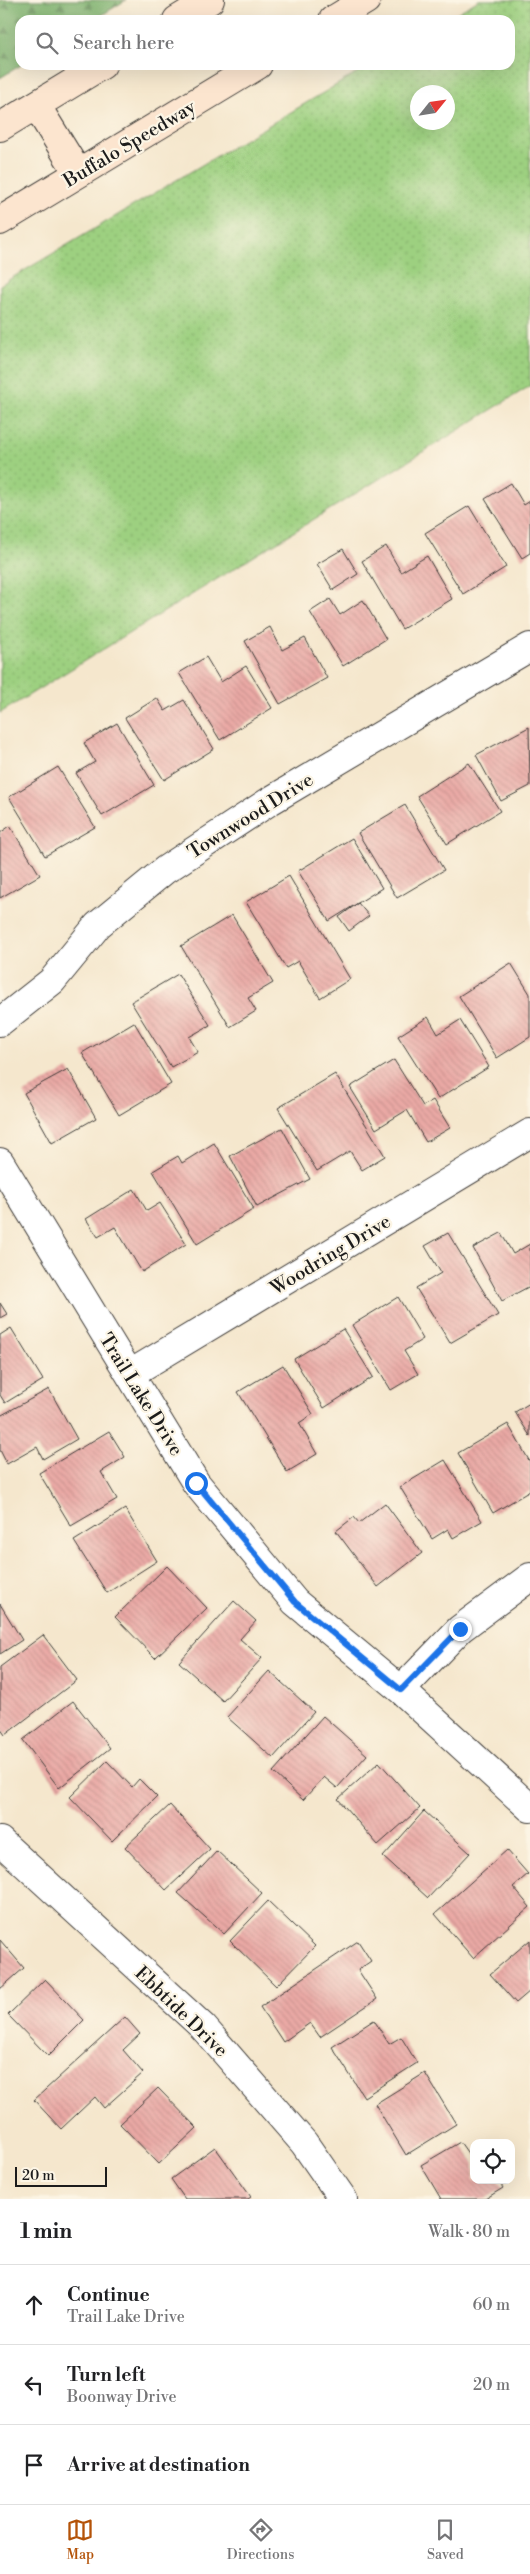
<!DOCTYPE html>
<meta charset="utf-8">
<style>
body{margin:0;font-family:"Libre Bodoni",serif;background:#f2f2f2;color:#202124}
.controls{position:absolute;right:15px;bottom:15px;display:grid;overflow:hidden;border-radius:10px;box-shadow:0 5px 20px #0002}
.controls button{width:45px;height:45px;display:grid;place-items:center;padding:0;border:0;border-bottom:1px solid #e0e0e0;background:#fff;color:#202124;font:25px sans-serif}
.compass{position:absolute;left:410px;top:85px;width:45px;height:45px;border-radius:50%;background:#fff;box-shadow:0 5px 20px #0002;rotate:60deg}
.scale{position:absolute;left:15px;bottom:12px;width:92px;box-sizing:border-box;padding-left:5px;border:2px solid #1c1c1c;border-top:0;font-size:14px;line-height:18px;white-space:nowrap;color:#1c1c1c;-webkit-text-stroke:4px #fcf5e5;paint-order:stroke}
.stop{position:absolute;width:15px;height:15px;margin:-11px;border:4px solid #1a73e8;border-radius:50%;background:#fff}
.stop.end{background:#1a73e8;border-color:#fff;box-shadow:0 1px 5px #0008}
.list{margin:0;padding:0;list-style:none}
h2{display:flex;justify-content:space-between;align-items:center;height:65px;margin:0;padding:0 20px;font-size:21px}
h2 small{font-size:16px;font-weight:400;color:#757577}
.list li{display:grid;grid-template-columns:32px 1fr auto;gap:15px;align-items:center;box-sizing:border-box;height:80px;padding:0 20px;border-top:1px solid #e0e0e0}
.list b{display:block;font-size:19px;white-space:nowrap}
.list p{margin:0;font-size:16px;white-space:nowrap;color:#757577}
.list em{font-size:16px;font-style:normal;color:#757577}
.icon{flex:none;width:28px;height:28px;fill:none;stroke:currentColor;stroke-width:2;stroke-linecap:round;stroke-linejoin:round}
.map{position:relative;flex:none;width:530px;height:2199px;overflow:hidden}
.search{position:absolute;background:#fff;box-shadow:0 5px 20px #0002;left:15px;right:15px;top:15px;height:55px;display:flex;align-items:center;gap:12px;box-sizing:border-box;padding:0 18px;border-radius:15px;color:#757577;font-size:19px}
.sheet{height:305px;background:#fff}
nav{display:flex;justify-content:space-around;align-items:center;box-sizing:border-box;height:70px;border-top:1px solid #e0e0e0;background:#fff;font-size:14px;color:#757577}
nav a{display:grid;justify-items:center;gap:2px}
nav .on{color:#b45309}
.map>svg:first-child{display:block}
</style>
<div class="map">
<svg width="530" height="2199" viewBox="0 0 530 2199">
<defs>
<pattern id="grass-dots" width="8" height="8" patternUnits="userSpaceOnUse" patternTransform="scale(1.25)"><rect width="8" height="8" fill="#9dd080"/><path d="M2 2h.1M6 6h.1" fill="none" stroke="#87b26e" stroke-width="1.8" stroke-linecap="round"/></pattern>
<pattern id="forest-firs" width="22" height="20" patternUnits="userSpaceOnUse" patternTransform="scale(1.25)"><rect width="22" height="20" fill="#7eb26e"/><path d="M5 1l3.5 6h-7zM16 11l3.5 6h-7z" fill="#66905a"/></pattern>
<pattern id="building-back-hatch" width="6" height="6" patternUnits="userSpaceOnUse" patternTransform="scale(1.25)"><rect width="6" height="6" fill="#eaa9a5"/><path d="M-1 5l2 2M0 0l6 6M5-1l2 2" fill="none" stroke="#c8918d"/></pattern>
</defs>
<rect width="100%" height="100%" fill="#fcf5e5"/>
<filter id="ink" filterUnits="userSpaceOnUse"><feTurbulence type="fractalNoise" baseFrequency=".02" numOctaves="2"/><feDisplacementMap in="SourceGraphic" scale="10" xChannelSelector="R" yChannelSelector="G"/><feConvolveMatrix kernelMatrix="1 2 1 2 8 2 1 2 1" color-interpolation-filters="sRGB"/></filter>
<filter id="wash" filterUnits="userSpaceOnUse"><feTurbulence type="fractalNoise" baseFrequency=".0096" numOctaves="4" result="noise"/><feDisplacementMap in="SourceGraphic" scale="20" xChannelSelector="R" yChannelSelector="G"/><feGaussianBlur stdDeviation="1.12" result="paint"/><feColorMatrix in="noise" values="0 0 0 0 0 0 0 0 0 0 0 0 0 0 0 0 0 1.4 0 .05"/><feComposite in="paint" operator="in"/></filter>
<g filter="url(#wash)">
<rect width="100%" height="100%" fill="#f5e7cd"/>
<path fill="url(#grass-dots)" stroke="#5c764e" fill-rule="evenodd" d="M479 0H530V386L0 713V285L370 65H510V20H445ZM418 92H448V122H418Z"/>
<path fill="url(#forest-firs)" stroke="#4d6745" d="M0 0H126L94 20H20L21 65 0 78Z"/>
<g id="blocks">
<path fill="url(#building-back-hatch)" d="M511 483 524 505 530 501V553L522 558 485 499Z
M469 506 506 567 463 594 425 533Z
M386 546 401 572 427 556 452 599 402 629 362 561Z
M343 549 358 574 333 590 317 564Z
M330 599 340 615 363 600 386 639 343 666 310 612Z
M270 627 282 650 305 638 327 678 280 704 245 641Z
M206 657 221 682 246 666 272 708 220 740 179 673Z
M157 698 165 711 184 700 214 749 164 780 125 718Z
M117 723 154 785 102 816 76 773 95 762 84 743Z
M529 727 530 786 501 801 476 755Z
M469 763 500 811 447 844 417 796Z
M58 767 95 827 45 856 9 797Z
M405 805 444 870 397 898 358 833Z
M10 826 40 875 0 898V833Z
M352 838 382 888 329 921 298 871Z
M289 876 350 979 320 998 298 961 286 968 246 902Z
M358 903 369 916 349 931 339 917Z
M232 915 273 983 248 998 256 1011 230 1027 181 946Z
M511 963 530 994V1037L497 1058 459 996Z
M178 974 210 1025 189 1037 198 1052 171 1067 131 1002Z
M428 1017 438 1034 460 1020 489 1067 438 1099 398 1036Z
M134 1022 171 1084 119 1115 82 1053Z
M394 1060 423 1106 433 1100 450 1128 426 1142 407 1110 376 1129 350 1087Z
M68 1069 96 1118 52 1143 24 1093Z
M335 1074 385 1156 362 1170 350 1151 317 1171 278 1108Z
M282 1128 310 1179 257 1207 230 1156Z
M214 1143 254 1209 197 1244 153 1171 178 1156 182 1163Z
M134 1189 147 1211 160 1203 186 1244 142 1272 115 1227 98 1237 86 1219Z
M448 1233 498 1315 450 1343 416 1288 441 1273 425 1246Z
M501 1233 513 1254 530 1244V1286L502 1301 473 1248Z
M398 1297 423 1339 404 1351 418 1374 391 1390 352 1325Z
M0 1303 7 1314 0 1318Z
M11 1328 43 1380 5 1403 0 1395V1335Z
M343 1329 373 1377 324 1408 294 1359Z
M283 1365 313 1414 299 1423 317 1454 287 1472 238 1392Z
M49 1389 77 1439 43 1459 37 1447 7 1464 0 1450V1416Z
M530 1403V1436L515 1412Z
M508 1424 530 1462V1491L493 1513 458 1453Z
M109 1431 125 1457 101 1472 117 1499 71 1526 39 1473Z
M445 1460 482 1521 453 1538 448 1529 432 1539 400 1487Z
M385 1503 422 1553 378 1587 336 1531 354 1517 359 1523Z
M125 1509 157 1561 107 1593 74 1541Z
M167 1566 207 1608 155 1658 115 1617Z
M234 1601 256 1621 240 1639 262 1658 223 1701 179 1662Z
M0 1604 22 1640 0 1654Z
M43 1635 77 1680 5 1735 0 1728V1667Z
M269 1671 314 1712 273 1758 227 1717Z
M73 1701 110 1748 59 1788 23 1740Z
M323 1716 367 1755 337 1788 324 1777 303 1800 273 1772Z
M107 1761 132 1787 139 1779 157 1797 112 1841 70 1797Z
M379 1762 420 1808 378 1845 338 1799Z
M170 1805 210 1849 166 1890 125 1847Z
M424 1811 470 1853 428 1898 383 1857Z
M507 1850 528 1874 513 1887 530 1907 473 1958 435 1914Z
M217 1851 262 1893 224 1934 178 1893Z
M268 1901 315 1946 276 1986 230 1941Z
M0 1940 24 1968 0 1989Z
M530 1940V1991L516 2003 490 1974Z
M358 1941 371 1961 358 1970 377 1999 320 2037 310 2023 283 2042 260 2007Z
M45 1979 84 2020 48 2056 8 2015Z
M125 2017 140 2034 123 2050 143 2073 104 2108 95 2097 61 2129 34 2100Z
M374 2020 389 2044 401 2037 417 2063 364 2097 332 2047Z
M425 2073 456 2124 406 2155 375 2104Z
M158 2088 197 2128 159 2164 120 2124Z
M460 2142 474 2162V2180H498L503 2188 485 2199H441L421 2165Z
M215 2147 251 2197 248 2199H185L171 2179Z"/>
</g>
</g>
<g filter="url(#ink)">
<use href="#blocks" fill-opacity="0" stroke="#3d3a37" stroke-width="1"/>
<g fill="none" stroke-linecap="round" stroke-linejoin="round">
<defs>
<path id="minor" d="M0 1022 52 981 98 925 165 870 270 801 530 647
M0 1162 196 1483 295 1602 401 1690 530 1808
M130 1374 530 1133
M401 1690 460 1629 530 1577
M0 1841 203 2027 304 2143 343 2199"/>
<path id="secondary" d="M177 20 210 0
M333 20 366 0
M36 105 78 173
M0 127 102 65
M0 221 258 65"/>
</defs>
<use href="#minor" stroke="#3d3a37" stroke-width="30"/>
<use href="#secondary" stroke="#3d3a37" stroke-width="30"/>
<use href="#minor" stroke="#fff" stroke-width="28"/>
<use href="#secondary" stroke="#fce5cf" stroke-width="28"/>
</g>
</g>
<g fill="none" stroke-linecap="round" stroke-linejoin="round" filter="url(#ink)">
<path stroke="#1a73e8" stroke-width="6" d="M196 1483 295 1602 401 1690 460 1629"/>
</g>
<g text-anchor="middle" stroke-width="4.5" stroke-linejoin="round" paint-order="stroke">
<g font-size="19" fill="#1c1c1c" stroke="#fcf5e5">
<text transform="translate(129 143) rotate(-31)" y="7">Buffalo Speedway</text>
<text transform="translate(250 815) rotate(-32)" y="7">Townwood Drive</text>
<text transform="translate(330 1254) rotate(-31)" y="7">Woodring Drive</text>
<text transform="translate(142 1394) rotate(58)" y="7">Trail Lake Drive</text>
<text transform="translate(182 2011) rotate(44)" y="7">Ebbtide Drive</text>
</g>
</g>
</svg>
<div class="controls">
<button><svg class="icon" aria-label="locate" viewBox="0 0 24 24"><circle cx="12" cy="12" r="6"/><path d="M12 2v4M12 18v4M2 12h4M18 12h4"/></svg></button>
</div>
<svg class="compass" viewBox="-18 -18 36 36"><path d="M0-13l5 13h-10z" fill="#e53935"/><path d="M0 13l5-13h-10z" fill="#757577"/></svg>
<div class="scale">20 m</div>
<div class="stop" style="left:196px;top:1483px"></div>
<div class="stop end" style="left:460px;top:1629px"></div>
<div class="search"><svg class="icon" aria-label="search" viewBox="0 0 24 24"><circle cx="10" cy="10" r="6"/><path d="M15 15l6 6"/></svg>Search here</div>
</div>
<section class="sheet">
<h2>1 min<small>Walk · 80 m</small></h2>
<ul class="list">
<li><svg class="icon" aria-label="ahead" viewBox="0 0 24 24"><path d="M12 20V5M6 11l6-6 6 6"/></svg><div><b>Continue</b><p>Trail Lake Drive</p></div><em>60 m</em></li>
<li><svg class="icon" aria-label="left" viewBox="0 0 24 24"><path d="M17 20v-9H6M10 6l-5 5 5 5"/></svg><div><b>Turn left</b><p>Boonway Drive</p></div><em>20 m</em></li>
<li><svg class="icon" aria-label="arrive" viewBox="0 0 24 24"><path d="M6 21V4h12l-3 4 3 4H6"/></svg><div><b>Arrive at destination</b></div></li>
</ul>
</section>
<nav>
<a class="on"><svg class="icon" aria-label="map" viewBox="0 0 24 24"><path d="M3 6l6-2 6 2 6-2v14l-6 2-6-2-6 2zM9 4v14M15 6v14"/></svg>Map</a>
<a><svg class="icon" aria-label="directions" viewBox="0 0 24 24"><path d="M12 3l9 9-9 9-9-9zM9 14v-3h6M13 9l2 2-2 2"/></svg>Directions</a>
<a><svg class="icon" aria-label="saved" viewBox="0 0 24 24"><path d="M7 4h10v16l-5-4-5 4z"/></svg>Saved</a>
</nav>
